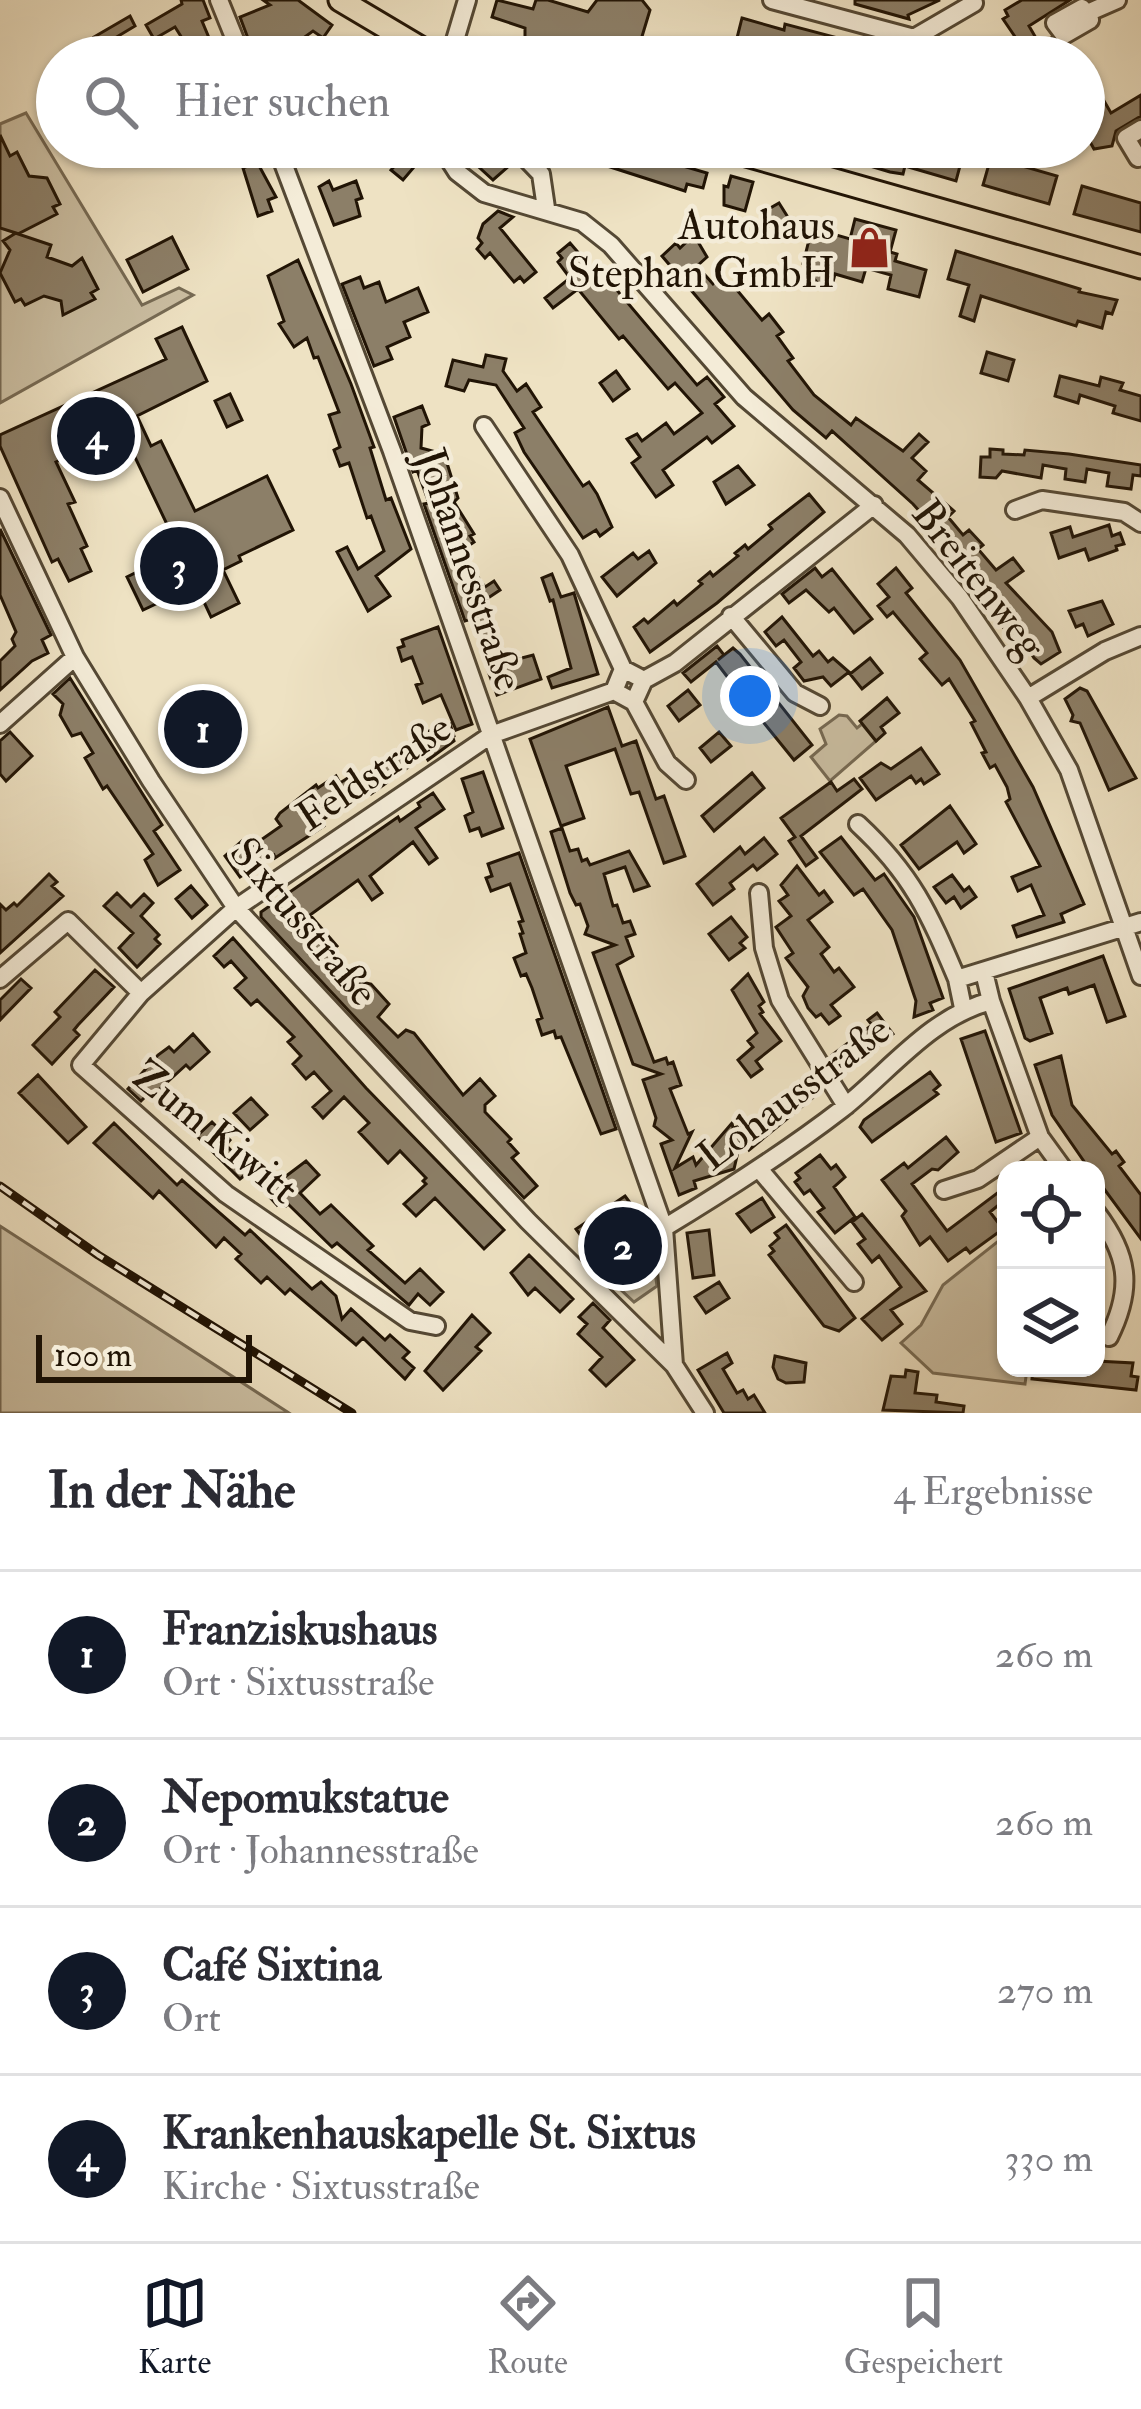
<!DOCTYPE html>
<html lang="de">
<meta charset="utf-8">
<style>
body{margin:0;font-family:"IM FELL Double Pica",serif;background:#f7f7f7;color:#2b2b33}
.controls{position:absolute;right:36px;bottom:36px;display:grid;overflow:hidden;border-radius:24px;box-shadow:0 3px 9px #0004}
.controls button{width:108px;height:108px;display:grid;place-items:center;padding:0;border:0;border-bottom:3px solid #e1e1e2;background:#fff;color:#2b2b33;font:60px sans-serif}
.scale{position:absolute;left:36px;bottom:30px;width:216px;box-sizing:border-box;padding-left:12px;border:6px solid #211405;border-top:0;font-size:33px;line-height:42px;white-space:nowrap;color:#211405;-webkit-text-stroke:9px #f4ecd8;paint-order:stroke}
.you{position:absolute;left:750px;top:696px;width:42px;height:42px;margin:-30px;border:9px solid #fff;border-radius:50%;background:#1a73e8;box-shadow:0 0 0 18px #1a73e833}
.badge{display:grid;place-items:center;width:78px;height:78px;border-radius:50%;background:#111827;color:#fff;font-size:39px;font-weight:700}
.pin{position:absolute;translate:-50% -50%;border:6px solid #fff;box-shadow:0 3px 12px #0006}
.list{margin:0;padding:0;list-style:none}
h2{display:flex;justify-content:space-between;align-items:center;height:156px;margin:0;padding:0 48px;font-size:51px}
h2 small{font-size:39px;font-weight:400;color:#7c7c81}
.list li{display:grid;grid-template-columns:78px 1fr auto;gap:36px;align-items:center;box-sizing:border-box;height:168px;padding:0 48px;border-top:3px solid #e1e1e2}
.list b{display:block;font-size:45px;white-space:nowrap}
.list p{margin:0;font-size:39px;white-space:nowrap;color:#7c7c81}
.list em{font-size:39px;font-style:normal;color:#7c7c81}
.icon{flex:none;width:66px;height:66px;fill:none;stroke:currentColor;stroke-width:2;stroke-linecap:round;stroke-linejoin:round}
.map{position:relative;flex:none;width:1141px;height:1413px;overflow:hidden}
.search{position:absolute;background:#fff;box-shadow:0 3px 9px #0004;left:36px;right:36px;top:36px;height:132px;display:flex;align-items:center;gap:30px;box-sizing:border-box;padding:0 42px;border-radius:66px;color:#7c7c81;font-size:45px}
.sheet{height:828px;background:#fff}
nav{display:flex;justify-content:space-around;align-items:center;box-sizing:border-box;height:168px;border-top:3px solid #e1e1e2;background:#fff;font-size:33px;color:#7c7c81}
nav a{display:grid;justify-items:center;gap:6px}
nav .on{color:#111827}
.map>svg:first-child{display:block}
</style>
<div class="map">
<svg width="1141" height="1413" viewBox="0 0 1141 1413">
<rect width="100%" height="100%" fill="#eee2c3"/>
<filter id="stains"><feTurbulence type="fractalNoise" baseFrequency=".00167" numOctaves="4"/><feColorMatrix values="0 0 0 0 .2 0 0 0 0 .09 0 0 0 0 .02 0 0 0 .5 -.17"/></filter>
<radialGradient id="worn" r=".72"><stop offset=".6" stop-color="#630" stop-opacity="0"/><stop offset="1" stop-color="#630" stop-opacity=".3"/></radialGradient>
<path fill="#cbbfa3" stroke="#766a54" stroke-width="3" d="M26 113 142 305 179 288 193 295 0 403V124Z
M839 715 847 716 857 728 862 724 876 741 830 781 811 757 826 744 820 729Z
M648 1224 657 1286 634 1302 589 1260Z
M0 1226 289 1413H0Z
M1006 1235V1368L1027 1369 1025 1384 933 1373 901 1343 921 1325 943 1285Z"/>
<path fill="#8c7f68" stroke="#211405" stroke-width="3" d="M181 0H203L210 18 202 21 217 57H194L175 27 154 39 146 25 182 4Z
M263 0H298L332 25 323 38 313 31 277 57H255L240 17 270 5Z
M497 0 533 9 536 0H548L588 12 597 0H642L650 10 640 43 675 57H574L547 52 546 42 525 39V28L492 17Z
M855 0H940L908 15 909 19 855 4Z
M1022 0H1070L1029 26 1040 45 1051 38 1063 57H1036L1032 50 1026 53 1003 19 1008 16 1005 10Z
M130 16 135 26 100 47 94 37Z
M742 18 784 30 785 24 895 53 894 57H785L771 53 769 57H761L734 50Z
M1096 87 1111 113 1141 95V116L1116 131 1112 146 1094 149 1084 131V93Z
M0 135 10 156 17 152 29 176 47 178 60 204 53 207 57 214 18 234 51 245 47 257 72 266 82 258 98 289 91 293 95 299 63 315 61 301 44 296 25 305 21 299 15 302 0 273 10 250 3 241 16 233 0 228Z
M386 147H404L420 160 403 180 391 170 401 159Z
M457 147H490L509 166 493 180Z
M568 147H638L645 155 707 173 703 188 687 184 685 191 601 164Z
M820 147H965L956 181 905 166 903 174 890 172 840 157 820 150Z
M991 157 1057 176 1049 204 983 185Z
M257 162 276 197 268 200 272 211 258 216 243 168Z
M731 176 753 182 745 211 724 205V186L728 187Z
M329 181 333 190 356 181 362 198 356 200 360 216 334 225 319 187Z
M1082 186 1141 203V232L1074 214Z
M779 203 789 219 782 223 786 229 773 236 760 214Z
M498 211 513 217 500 228 536 272 524 282 520 277 514 282 490 253 485 258 477 249 482 243 478 238 483 224Z
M855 219 896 230 890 252 897 254 895 261 926 270 919 297 888 289 891 275 866 268 862 282 835 274 832 286 821 288 803 264 812 228 850 239Z
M694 235 707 257 697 266 713 284 719 279 727 288 732 284 762 320 769 314 783 332 777 336 793 358 788 361 814 395 851 425 856 418 903 451 919 434 928 442 912 458 926 471 918 480 954 511 948 517 963 535 969 530 983 545 978 549 996 570 1013 558 1023 571 1006 583 1052 632 1060 652 1041 664 1034 658 1018 632 1011 637 939 547 946 541 913 504 832 431 826 438 793 410 662 256 676 243 680 248Z
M172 237 188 269 143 292 127 260Z
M570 243 601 279 605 276 697 385 707 377 724 397 715 404 734 426 712 443 707 437 663 470 673 485 656 497 632 463 640 457 627 439 637 434 642 441 666 423 674 434 702 413 675 383 668 389 623 336 619 339 578 289 553 308 545 298 570 278 558 262 562 258 558 253Z
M956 251 1080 289 1079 292 1117 300 1112 314 1106 312 1102 328 1078 321 1076 326 981 296 974 321 960 316 969 285 948 279Z
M298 260 351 384 374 447 370 448 386 500 391 498 411 549 376 576 390 596 368 611 337 552 347 547 358 569 384 551 371 516 367 518 349 463 340 466 334 450 340 447 329 415 339 412 318 357 314 358 307 338 294 347 279 324 284 321 268 276Z
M360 277 364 288 379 282 386 302 418 288 428 312 404 322 410 337 387 347 392 359 374 366 342 284Z
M182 327 207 381 137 416 151 446 161 441 195 511 267 476 293 530 239 556 241 561 223 570 239 603 211 617 196 585 143 610 127 577 147 567 141 555 174 539 133 453 93 471 83 450 56 462 75 502 68 504 87 546 81 549 91 571 69 581 58 559 52 562 0 446V435L166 359 156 339Z
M987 352 1014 360 1008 381 981 373Z
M486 355 506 359 503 371 517 391 526 384 541 407 533 412 583 486 589 482 597 494 612 527 600 536 596 530 583 538 524 452 515 433 524 428 496 385 469 380 464 391 446 386 453 360 483 367Z
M616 371 629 389 613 401 600 383Z
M1060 376 1099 386 1101 377 1123 383 1120 390 1141 396V421L1113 413 1115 406 1080 395 1078 403 1055 396Z
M230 394 242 420 227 427 215 401Z
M422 406 429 424 422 427 421 448 436 452 443 448 450 458 446 460 458 498 454 502 474 534 470 536 474 542 459 552 465 571 471 581 477 576 485 587 494 581 500 590 482 602 503 663 533 655 541 679 497 695 488 671 493 670 475 618 465 621 424 504 429 503 417 470 413 472 394 417Z
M990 449 1003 450V454L1024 455 1025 450 1069 454 1141 465V476L1133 475 1131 489 1107 486 1109 473 1087 469 1085 482 1065 479 1066 469 1043 465 1041 478 1002 471 996 478 980 477 981 457H990Z
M738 466 754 485 726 504 714 482Z
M809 494 824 512 717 603 650 652 634 627 644 619 648 623 674 601 677 605 702 584 699 581 710 572 713 576 738 556 735 553 745 545 748 549 772 529 769 525Z
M1109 525 1112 536 1120 533 1124 544 1116 546 1117 550 1089 560 1085 549 1059 558 1051 533 1070 527 1073 537Z
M0 529 51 635 42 640 48 653 32 661 0 690V661L15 646 12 639 16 632 0 595Z
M649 551 656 563 617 596 602 577 633 553 638 559Z
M815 568 822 577 832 569 872 619 854 633 834 608 829 612 806 590 789 603 782 594Z
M896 568 912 588 906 593 960 660 1033 787 1084 904 1061 914 1064 922 1017 937 1013 926 1044 915 1031 885 1018 891 1012 877 1040 866 1006 802 1010 799 1007 787 995 765 990 768 982 753 986 752 971 723 975 721 949 679 942 685 920 659 927 653 893 612 887 617 878 606 889 597 878 584Z
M552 574 561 597 574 593 598 674 552 688 548 677 571 668 553 600 550 601 542 578Z
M1102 601 1113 624 1088 636 1083 624 1076 627 1069 611Z
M782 617 813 656 819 651 828 662 833 658 849 672 831 686 823 677 804 681 794 668 801 662 784 640 776 646 765 632Z
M438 627 472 724 456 730 441 695 423 703 416 685 422 683 412 657 402 661 398 648 404 646 402 640Z
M717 646 724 655 718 660 733 648 740 654 812 745 794 760 764 723 754 714 750 717 740 704 745 700 716 662 691 682 683 673Z
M870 658 882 673 862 689 850 674Z
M70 678 162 825 154 831 180 870 158 885 145 860 153 854 107 786 103 789 85 758 93 753 81 733 72 736 60 715 63 704 53 694Z
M1080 688 1087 691 1136 778 1109 790 1080 723 1071 721 1073 715 1065 699Z
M688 690 700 705 679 721 668 706Z
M887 698 899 713 881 727 885 733 876 741 860 721Z
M209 701 231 734 197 756 175 724Z
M608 707 622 746 636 741 656 799 664 796 685 856 664 863 639 792 631 794 615 749 566 766 584 818 561 826 530 739Z
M450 724 454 736 445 741 453 738 454 741 428 760 425 755 371 794 367 789 321 821 324 826 275 858 274 855 240 877 225 856 242 841 248 849 281 826 276 819 280 813 316 785 318 788 336 776 340 783 354 774 356 777 367 770 370 773 404 747 411 752 434 744 429 731Z
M10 732 32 756 6 781 0 774V741Z
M719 732 731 746 711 762 700 748Z
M921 748 939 774 924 784 921 779 916 783 911 776 876 800 860 778 881 763 891 769Z
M483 772 503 828 482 836 479 828 470 831 465 816 473 812 462 779Z
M752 773 764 788 714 831 702 816Z
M854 779 862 789 801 836 817 858 806 866 789 841 795 837 781 818 831 782 837 791Z
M433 793 444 809 416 828 437 858 429 864 413 842 370 876 382 893 372 900 358 880 310 915 337 946 329 952 338 962 332 968 353 990 361 982 371 984 389 1004 378 1017 398 1037 406 1030 414 1033 463 1095 480 1079 495 1096 485 1105V1112L511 1139 508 1142 518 1153 512 1158 537 1186 524 1198 261 917V912L398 817 400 821 420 807 418 803Z
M950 806 976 844 964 853 957 842 919 869 901 845Z
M562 828 570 851 578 849 582 861 587 859 590 865 629 851 649 886 634 891 625 867 604 874 613 906 617 905 623 923 630 921 635 934 626 937 633 956 617 965 654 1062 666 1058 668 1064 673 1062 681 1085 670 1089 688 1134 692 1132 675 1168 693 1157 696 1165 732 1123 733 1128 745 1125 747 1129 803 1079 816 1095 749 1150 741 1139 734 1169 694 1181 696 1188 679 1195 661 1144 672 1140 654 1126 656 1118 643 1080 661 1074 633 1064 593 953 615 945 585 934 588 926 580 904 576 905 570 893 551 832Z
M841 837 875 880 884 874 914 917 943 998 930 1003 933 1010 914 1017 916 1001 892 930 863 889 854 895 820 852Z
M764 838 777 854 757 870 753 865 730 883 734 889 713 905 697 884 740 847 745 854Z
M519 853 616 1129 601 1134 561 1037 556 1038 554 1031 542 1035 537 1020 542 1018 532 988 526 974 521 976 514 958 526 953 520 934 523 933 519 922 523 921 510 884 491 891 486 878 492 876 488 864Z
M797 866 819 895 824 891 832 902 808 920 829 947 821 954 834 972 839 968 854 987 831 1005 840 1016 829 1024 821 1014 816 1017 808 1008 803 996 808 987 786 958 793 953 776 927 791 916 779 901 788 895 781 885Z
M49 874 57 882 52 886 63 896 0 953V904L6 910 14 903 17 906Z
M952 875 964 891 969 887 976 897 961 908 954 897 946 903 934 887Z
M191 886 207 905 192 918 176 899Z
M117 893 131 907 144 894 153 903 141 916 159 935 155 939 160 944 137 967 119 948 133 933 104 906Z
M731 917 747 937 740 943 745 948 729 960 709 934Z
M233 938 366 1088 504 1230 484 1249 435 1198 416 1216 404 1204 426 1184 423 1181 426 1178 400 1151 388 1163 359 1132 369 1123 344 1097 323 1118 313 1107 331 1091 314 1072 306 1079 293 1064 301 1056 288 1042 294 1037 257 1000 251 1005 235 988 246 978 231 961 224 967 214 956Z
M1103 956 1125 1016 1107 1022 1094 985 1069 994 1067 988 1040 998 1052 1033 1030 1041 1025 1038 1009 989Z
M95 970 114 987 78 1025 74 1030 79 1035 52 1064 33 1045 60 1017 55 1012Z
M748 974 764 1002 759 1006 763 1012 760 1014 781 1041 756 1061 762 1069 751 1077 738 1060 753 1047 748 1041 757 1033 732 990Z
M21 979 31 988 0 1020V1000Z
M877 1013 893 1034 845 1072 832 1055 872 1025 868 1020Z
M985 1031 1021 1133 996 1142 961 1039Z
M193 1034 209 1052 190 1069 186 1065 151 1097 148 1094 141 1101 128 1089 158 1055 169 1047 174 1052Z
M1061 1056 1072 1105 1112 1154 1116 1151 1124 1162 1119 1166 1141 1195V1239L1096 1178V1170H1090L1052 1115 1035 1065Z
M930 1072 940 1085 934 1090 938 1094 872 1142 860 1127 864 1120Z
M38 1075 86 1127 68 1143 19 1093Z
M251 1098 267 1115 250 1130 234 1113Z
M212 1122 230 1140 226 1145 250 1171 240 1179 197 1136Z
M114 1123 177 1185 182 1180 245 1235 250 1230 312 1289 321 1282 336 1296 342 1319 351 1309 385 1340 390 1335 409 1352 403 1358 414 1368 405 1379 363 1338 356 1345 290 1289 285 1294 267 1277 261 1283 236 1259 241 1254 224 1238 216 1247 159 1191 153 1198 94 1143Z
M946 1137 958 1152 938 1170 932 1169 912 1184 947 1231 1000 1191 1006 1199 990 1212 1003 1229 970 1253 966 1248 948 1261 930 1237 920 1245 902 1216 906 1211 882 1180 904 1163 908 1168Z
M820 1155 831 1169 836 1165 845 1177 834 1187 855 1217 835 1233 818 1212 824 1208 810 1190 804 1194 795 1182 800 1178 796 1173Z
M306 1161 319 1175 300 1193 320 1214 331 1205 373 1246 368 1250 405 1283 420 1269 443 1292 430 1305 418 1294 409 1305 337 1243 332 1247 288 1204 286 1206 281 1201 277 1205 265 1192Z
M625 1196 636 1211 587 1244 576 1229Z
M762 1198 774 1217 751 1232 737 1214Z
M862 1214 926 1291 891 1310 902 1324 882 1340 862 1319 901 1287 879 1256 872 1262 858 1244 865 1239 852 1222Z
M786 1225 855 1318 839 1331 824 1326 769 1255 774 1251 770 1246 779 1238 775 1233Z
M709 1230 714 1275 693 1278 687 1233Z
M529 1255 573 1299 560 1312 535 1288 528 1295 511 1273Z
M719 1282 729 1298 706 1313 695 1297Z
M593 1303 610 1320 603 1328 634 1360 606 1386 590 1370 602 1357 578 1334 587 1324 579 1317Z
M472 1315 490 1333 476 1347 481 1351 443 1390 425 1371Z
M727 1353 732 1363 723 1369 737 1393 743 1390 748 1399 754 1395 765 1413H724L698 1370Z
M775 1356 806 1363 804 1382 786 1383 778 1379 773 1367Z
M1096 1361 1133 1363 1131 1376 1138 1377 1136 1390 1032 1379 1033 1368H1096Z
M906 1370 918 1372 915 1393 937 1395 936 1402 964 1406 963 1413 883 1410 891 1376 905 1377Z"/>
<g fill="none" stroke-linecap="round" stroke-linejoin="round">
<defs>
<path id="minor" d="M219 0 242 57
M772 0 914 38 974 3 972 0
M1082 8 1090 20 1064 35 1055 23Z
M1085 14 1117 0
M450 57 467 0
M1141 129 1126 138 1138 158 1141 156
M277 147 392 451 664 1228 674 1365
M441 147 457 172 484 193 582 222 611 245 744 397 907 535 960 598 1028 698 1069 770 1141 976
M515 147 541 174 546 208
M484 426 570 555 623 669
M0 498 75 657 151 781 236 908 528 1221 674 1365 705 1413
M1015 510 1042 500 1124 512 1141 523
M731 616 795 693 820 706
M644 680 675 663 874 505
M1028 698 1105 651 1141 636
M634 702 667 763 686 780
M0 724 75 657
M858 824C912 874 929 913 957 979
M759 893 764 948 780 1000 846 1106
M0 979 68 921 141 993
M991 1001 1040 1137 1064 1170
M963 1008 957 979 1141 922
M760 1170 854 1282
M944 1190 978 1179 1040 1137
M1096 1212C1128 1254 1134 1287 1109 1337
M664 1228C725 1191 785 1153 842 1109 890 1071 930 1017 991 1001L984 972
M436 1326 410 1321 226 1194 81 1065 141 993 236 908 491 735 614 691 634 702 644 680 623 669 614 691"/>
<path id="major" d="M340 0 436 57
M718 147 1141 267"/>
</defs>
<use href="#minor" stroke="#544834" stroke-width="22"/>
<use href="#major" stroke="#211405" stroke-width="27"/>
<use href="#minor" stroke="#f4ecd8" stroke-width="16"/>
<use href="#major" stroke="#eee2c3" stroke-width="21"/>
<defs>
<path id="rail" d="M0 1186 98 1255 352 1413"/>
</defs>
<use href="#rail" stroke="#211405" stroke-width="9"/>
<use href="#rail" stroke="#f4ecd8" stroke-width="4.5" stroke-dasharray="14" stroke-linecap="butt"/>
</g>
<defs>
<symbol id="shop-bare" viewBox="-9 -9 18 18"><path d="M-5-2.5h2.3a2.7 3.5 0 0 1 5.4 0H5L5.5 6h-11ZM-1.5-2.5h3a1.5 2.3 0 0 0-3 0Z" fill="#8f2418" stroke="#f4ecd8" stroke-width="2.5" paint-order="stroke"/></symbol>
</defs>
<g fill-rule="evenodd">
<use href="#shop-bare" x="840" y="218" width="59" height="59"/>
</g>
<g text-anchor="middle" stroke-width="9" stroke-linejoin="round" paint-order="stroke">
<g font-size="42" fill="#211405" stroke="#f4ecd8" text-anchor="end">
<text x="835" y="239">Autohaus<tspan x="835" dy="48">Stephan GmbH</tspan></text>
</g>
<g font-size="42" fill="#211405" stroke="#f4ecd8">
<text transform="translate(471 569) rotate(71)" y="15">Johannesstraße</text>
<text transform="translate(980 578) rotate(52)" y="15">Breitenweg</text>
<text transform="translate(373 771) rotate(-34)" y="15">Feldstraße</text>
<text transform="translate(305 921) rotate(50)" y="15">Sixtusstraße</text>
<text transform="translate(793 1092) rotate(-37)" y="15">Lohausstraße</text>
<text transform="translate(216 1131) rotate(39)" y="15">Zum Kiwitt</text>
</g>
</g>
<rect width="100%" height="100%" filter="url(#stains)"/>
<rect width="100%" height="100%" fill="url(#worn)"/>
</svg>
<div class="controls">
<button><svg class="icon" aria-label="locate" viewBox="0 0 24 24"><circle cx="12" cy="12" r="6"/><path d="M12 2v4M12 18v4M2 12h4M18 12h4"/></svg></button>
<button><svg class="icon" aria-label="layers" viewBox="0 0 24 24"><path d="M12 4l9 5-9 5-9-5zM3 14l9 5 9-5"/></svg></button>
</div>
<div class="scale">100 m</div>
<div class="you"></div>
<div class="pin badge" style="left:203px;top:729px">1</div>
<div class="pin badge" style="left:623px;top:1246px">2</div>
<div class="pin badge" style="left:179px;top:566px">3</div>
<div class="pin badge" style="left:96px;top:436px">4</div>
<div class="search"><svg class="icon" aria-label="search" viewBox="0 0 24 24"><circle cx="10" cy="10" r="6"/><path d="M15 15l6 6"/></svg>Hier suchen</div>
</div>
<section class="sheet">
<h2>In der Nähe<small>4 Ergebnisse</small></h2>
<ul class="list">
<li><span class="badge">1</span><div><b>Franziskushaus</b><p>Ort · Sixtusstraße</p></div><em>260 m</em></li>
<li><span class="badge">2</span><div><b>Nepomukstatue</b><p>Ort · Johannesstraße</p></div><em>260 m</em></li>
<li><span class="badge">3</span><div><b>Café Sixtina</b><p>Ort</p></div><em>270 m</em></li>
<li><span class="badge">4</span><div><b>Krankenhauskapelle St. Sixtus</b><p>Kirche · Sixtusstraße</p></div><em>330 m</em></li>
</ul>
</section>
<nav>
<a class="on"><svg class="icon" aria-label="map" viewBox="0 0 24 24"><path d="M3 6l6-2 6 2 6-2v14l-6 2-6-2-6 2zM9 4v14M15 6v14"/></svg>Karte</a>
<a><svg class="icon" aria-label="directions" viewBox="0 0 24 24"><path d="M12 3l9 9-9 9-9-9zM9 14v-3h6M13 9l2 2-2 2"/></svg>Route</a>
<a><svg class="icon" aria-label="saved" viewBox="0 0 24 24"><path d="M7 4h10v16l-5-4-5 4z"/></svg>Gespeichert</a>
</nav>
